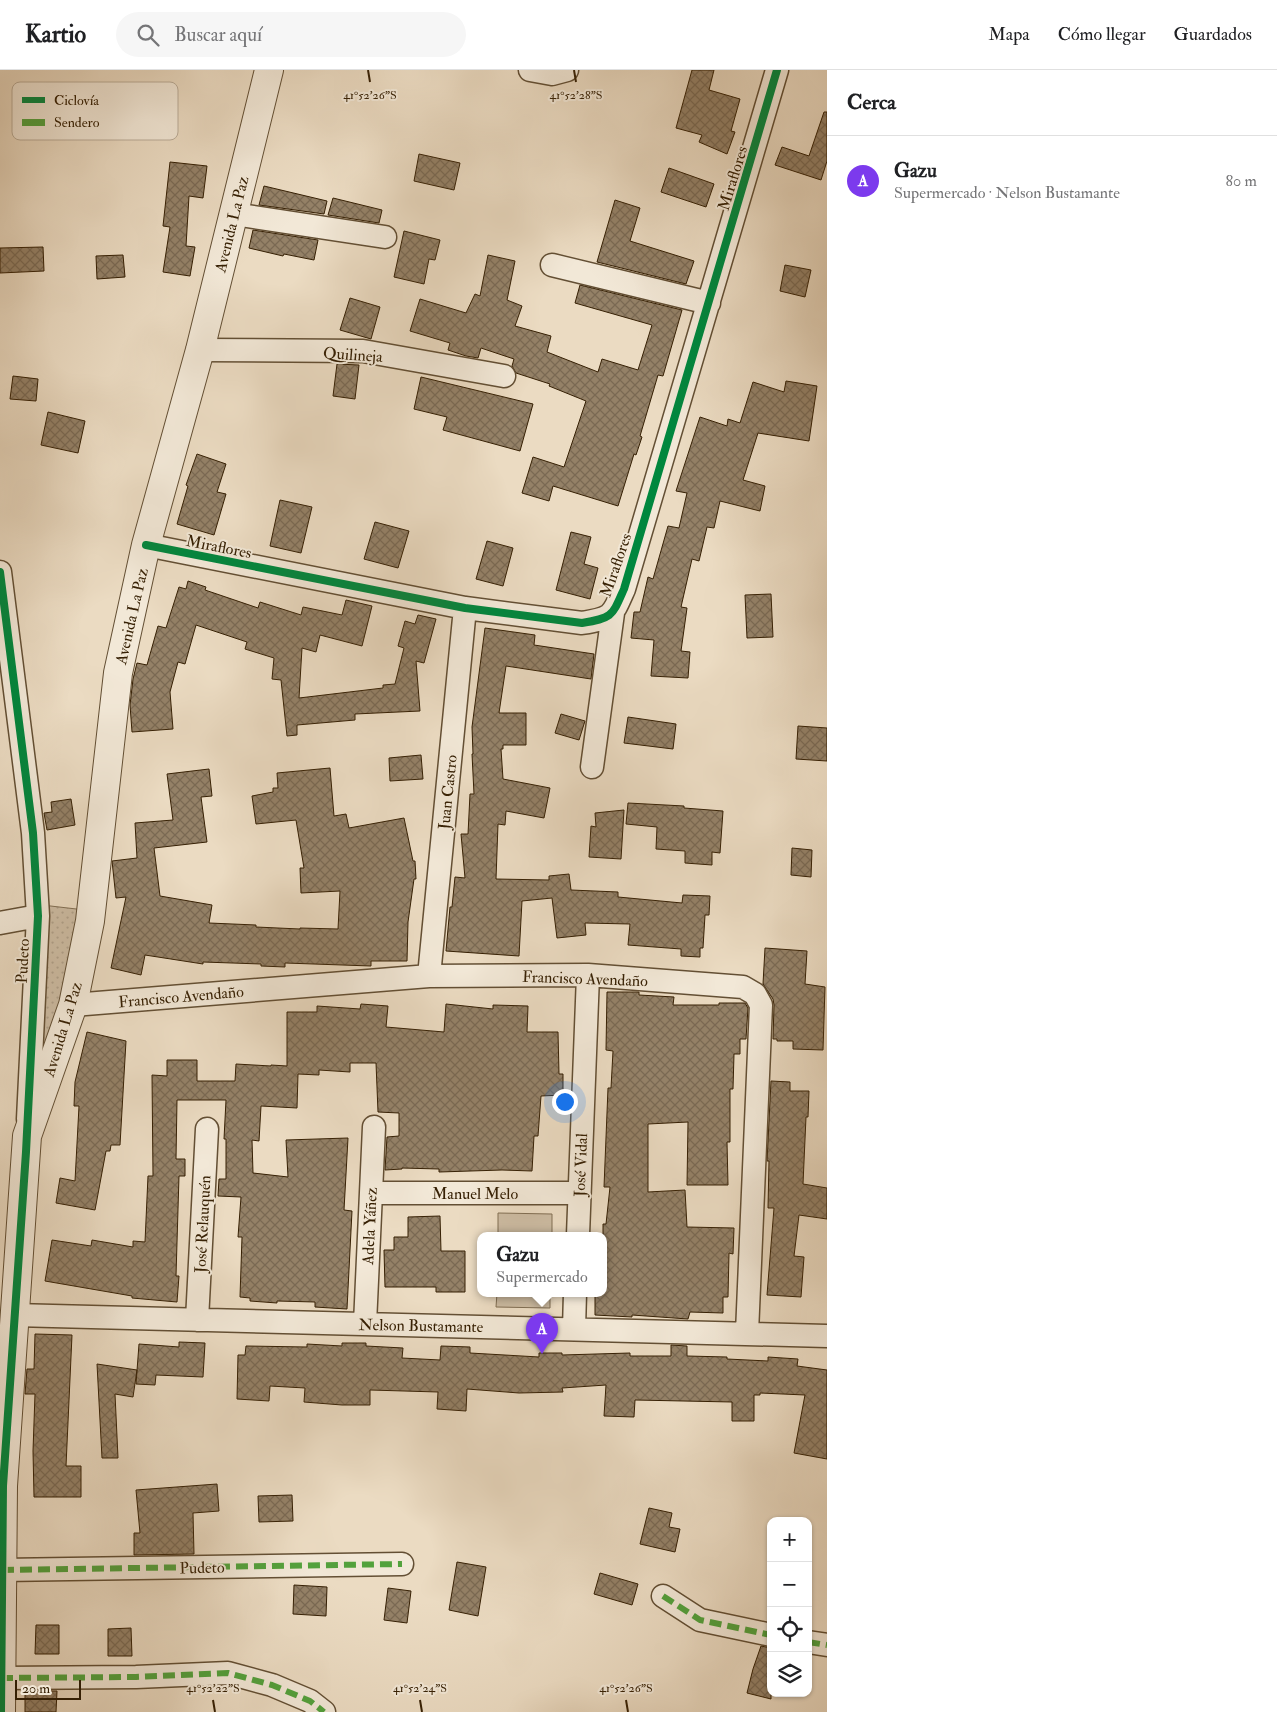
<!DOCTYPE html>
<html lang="es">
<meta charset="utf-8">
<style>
body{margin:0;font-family:"IM FELL Double Pica",serif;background:#f6f6f6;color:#202124}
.controls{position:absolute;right:15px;bottom:15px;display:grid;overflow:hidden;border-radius:10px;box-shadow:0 1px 4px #0004}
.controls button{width:45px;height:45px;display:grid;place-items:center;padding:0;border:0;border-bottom:1px solid #e0e0e0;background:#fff;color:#202124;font:25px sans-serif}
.scale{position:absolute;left:15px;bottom:12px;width:66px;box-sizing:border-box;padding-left:5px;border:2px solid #362004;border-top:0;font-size:14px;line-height:18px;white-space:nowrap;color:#362004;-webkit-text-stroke:4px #f2e8d7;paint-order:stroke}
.you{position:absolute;left:564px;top:1031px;width:18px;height:18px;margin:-12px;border:4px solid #fff;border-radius:50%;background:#1a73e8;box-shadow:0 0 0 8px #1a73e833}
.badge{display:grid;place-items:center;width:32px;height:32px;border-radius:50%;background:#7c3aed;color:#fff;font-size:16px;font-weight:700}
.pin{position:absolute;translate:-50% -41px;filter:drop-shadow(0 1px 2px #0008)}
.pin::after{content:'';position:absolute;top:26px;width:18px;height:15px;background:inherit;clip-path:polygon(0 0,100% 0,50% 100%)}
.popup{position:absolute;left:477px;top:1162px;width:130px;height:65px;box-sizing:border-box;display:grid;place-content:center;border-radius:10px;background:#fff;filter:drop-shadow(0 1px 4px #0005);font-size:16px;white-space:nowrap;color:#757577}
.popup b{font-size:19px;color:#202124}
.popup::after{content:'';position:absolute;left:50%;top:100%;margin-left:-10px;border:10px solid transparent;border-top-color:#fff}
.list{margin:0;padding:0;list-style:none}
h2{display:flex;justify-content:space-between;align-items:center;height:65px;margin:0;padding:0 20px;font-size:21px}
h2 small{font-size:16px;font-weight:400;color:#757577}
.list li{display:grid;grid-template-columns:32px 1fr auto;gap:15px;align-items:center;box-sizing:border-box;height:90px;padding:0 20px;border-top:1px solid #e0e0e0}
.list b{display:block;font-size:19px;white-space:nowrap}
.list p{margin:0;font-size:16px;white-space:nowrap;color:#757577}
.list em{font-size:16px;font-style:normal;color:#757577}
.icon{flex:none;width:28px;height:28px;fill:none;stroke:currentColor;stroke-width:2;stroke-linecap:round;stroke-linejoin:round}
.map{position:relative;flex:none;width:827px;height:1642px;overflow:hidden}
header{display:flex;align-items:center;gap:30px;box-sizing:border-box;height:70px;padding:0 25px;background:#fff;border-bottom:1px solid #e0e0e0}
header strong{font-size:24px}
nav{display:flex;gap:28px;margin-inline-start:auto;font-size:18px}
.search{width:350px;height:45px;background:#f6f6f6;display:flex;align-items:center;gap:12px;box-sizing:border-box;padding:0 18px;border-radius:28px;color:#757577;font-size:19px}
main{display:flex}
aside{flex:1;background:#fff}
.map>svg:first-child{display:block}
</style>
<header>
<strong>Kartio</strong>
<div class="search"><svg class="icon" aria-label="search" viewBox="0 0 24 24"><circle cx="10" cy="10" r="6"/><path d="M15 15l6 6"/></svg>Buscar aquí</div>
<nav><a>Mapa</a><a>Cómo llegar</a><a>Guardados</a></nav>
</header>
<main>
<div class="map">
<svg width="827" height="1642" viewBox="0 0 827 1642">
<defs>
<pattern id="grass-dots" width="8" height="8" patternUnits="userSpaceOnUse" patternTransform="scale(1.25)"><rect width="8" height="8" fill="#ccbba2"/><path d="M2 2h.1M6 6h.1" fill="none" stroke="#b0a08a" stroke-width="1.8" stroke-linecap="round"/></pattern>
<pattern id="building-cross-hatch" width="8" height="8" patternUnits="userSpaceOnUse" patternTransform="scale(1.25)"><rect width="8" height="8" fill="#948167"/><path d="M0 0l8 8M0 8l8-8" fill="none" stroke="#7a6953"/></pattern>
</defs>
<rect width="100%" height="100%" fill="#ebdbc2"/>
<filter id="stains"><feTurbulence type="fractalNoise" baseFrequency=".004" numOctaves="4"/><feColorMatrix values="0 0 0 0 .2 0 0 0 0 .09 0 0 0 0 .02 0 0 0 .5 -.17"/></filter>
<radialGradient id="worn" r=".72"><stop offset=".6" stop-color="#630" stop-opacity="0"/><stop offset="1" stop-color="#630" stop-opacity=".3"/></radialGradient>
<path fill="url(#grass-dots)" stroke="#816e53" d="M42 835 85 840 34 1029Z"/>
<path fill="#ccbba2" stroke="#816e53" d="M498 1143 552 1144V1165H498Z
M497 1223H550V1238L496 1237Z"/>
<path fill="url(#building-cross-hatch)" stroke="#362004" d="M692 0H714L709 20 740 29 731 61 735 62 727 84 699 72 702 65 676 58Z
M824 42H827V91L821 110 775 95 782 77 809 86Z
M419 84 460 93 454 120 414 111Z
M170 92 207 96 203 128 189 126 186 176 195 177 190 206 163 202 170 157 163 156Z
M669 98 714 114 706 137 661 122Z
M264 116 327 131 324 144 259 135Z
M333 128 382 140 379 153 328 145Z
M615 130 640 138 630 171 694 191 686 214 597 192Z
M253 160 318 170 314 190 284 184 283 186 249 178Z
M404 161 440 170 435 190 429 189 424 214 394 207Z
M43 177 44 201 0 203V178Z
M123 185 125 207 97 209 96 186Z
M488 185 515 191 507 230 522 236 515 256 551 266 547 282 598 302 602 289 638 300 652 255 575 233 580 215 682 240 663 306 658 305 640 366 642 367 636 385 634 384 618 436 553 416 549 431 522 423 533 387 564 397 586 331 549 316 550 314 516 303 512 296 514 289 481 278 478 288 466 286 448 280 450 273 410 261 420 229 466 243 475 224 480 226Z
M785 195 811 200 805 227 780 221Z
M350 228 380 237 371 269 340 260Z
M337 294 359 295 355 329 333 326Z
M13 306 38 309 36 331 10 329Z
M421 307 533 334 520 381 443 360 447 347 414 339Z
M786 311 817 316 809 371 758 363 743 410 765 416 760 441 720 431 714 458 707 457 699 491 692 489 681 537 687 538 681 581 690 582 688 608 651 606 654 570 631 568 634 542H640L648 507 653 509 668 456 679 458 687 423 676 421 700 347 727 356 728 349 740 353 753 312 784 322Z
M48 342 85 351 78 383 41 375Z
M197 384 226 394 217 422 226 424 214 465 177 454 188 416 186 415Z
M280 430 312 437 301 483 270 476Z
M375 452 409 461 398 498 364 489Z
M571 462 591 467 584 494 598 498 590 529 556 520Z
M487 471 513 478 503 516 476 509Z
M188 511 206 517 205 520 258 538 260 532 301 545 303 537 342 545 346 530 372 536 362 576 320 565 316 582 302 578 299 628 383 618V615L395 614 404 578 398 576 405 551 415 554 418 545 436 549 424 593 416 591 420 641 355 644V650L297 655V665L287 666 281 610 272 609 274 588 245 579 247 572 196 555 185 594 178 592 170 622 173 659 132 662 130 635 133 609 137 593 147 595 158 556 166 558 179 517 186 519Z
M771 524 773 567 747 568 745 525Z
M485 558 535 565 534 575 594 584 591 609 506 596 499 643H526V675H503V679H501L503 709 550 718 544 748 506 741 505 755 498 754 496 809 549 810V806L569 804 571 820 618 822V827L682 833 683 825 710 826 709 845H705L703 878H700V887L681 886V879L628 875 630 854 585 853 586 865 557 868 552 828 522 831 519 886 446 881 450 837H452L455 807 465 808 461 764H468L470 724H474L472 684H473L472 657Z
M561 644 585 651 579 670 555 663Z
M628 647 676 654 673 679 624 673Z
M798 656 827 658V691L796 689Z
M421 685 423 709 390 711 389 688Z
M330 698 334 746 346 744 349 758 404 748 413 791H415L416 809H414L408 852 407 891H371V896L285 893V897L261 896V894L203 892V894L145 885 141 905 111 898 126 827 116 828 112 791 137 788 135 753 173 750 167 704 209 699 212 726 201 727 207 772 154 778 160 826 212 835 209 853 256 855V857L300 859V858L338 859 340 821 301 823 300 798H304L296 750 256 754 252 726 273 722V718H278L277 703Z
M71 729 75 755 47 760 44 743 52 742 51 732Z
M628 733 684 736V738L723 741 720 783 712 782V795L685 793V781L656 779 657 757 626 754Z
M624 740 621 789 589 787 591 756 596 757 595 743Z
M792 778 812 780 811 807 791 805Z
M765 878 807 881 805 914 825 917 823 980 793 979V971H777V969H773L774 935 773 929 763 914Z
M607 922H639V925L674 927 673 935H719V933H745L748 938 746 969H740V984H734L733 1019H730V1072H727L728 1115H687L688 1052 648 1054V1122L685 1120 687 1157 734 1158 733 1184 729 1183 728 1227H723V1243L690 1242 688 1249 632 1245V1247L595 1245V1223H603V1154H606L610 1117H604L608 1018H611L613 981 606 980Z
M361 934 388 936 386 957 444 962 446 934 493 939V935L528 936 527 962H558L559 1004H563V1025L541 1026 538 1066H534L532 1101 502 1100 439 1102V1099L402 1098V1099L385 1100 387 1067 399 1066V1043L378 1042 376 993H350V1002L319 1000V1005L298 1004 297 1038 261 1036 259 1071 252 1070 253 1103 288 1107 286 1070 348 1068 344 1140 352 1141 347 1239 315 1237V1232L277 1231V1233L250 1231V1228L240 1227 242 1167H238L241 1127 218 1126 219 1109H226V1069H224L226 1030H177L176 1089H185V1106H179L176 1206H179L177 1232 132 1228V1226L45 1211 52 1170 91 1176 92 1170 133 1177V1171L145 1172 148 1106H153L152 1005 167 1006V990H197V1011H235L236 994 271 996V995L287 996V942H317V936L360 939Z
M87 962 126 971 120 1075H111L110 1081H106L95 1140 56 1133 60 1108 75 1111 79 1036H74L75 1012Z
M771 1011 790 1012V1021H809L808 1047H806L803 1114 827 1118V1149L799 1145 794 1186 804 1187 801 1227 767 1225 774 1138H768L769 1091H767Z
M440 1146 441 1181H465V1222H436V1217H385L384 1180H394V1167H408V1147Z
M35 1264 72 1265 66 1396H81V1427H34L33 1381 35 1324H25L27 1299H34Z
M179 1272 205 1273 203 1307 156 1305 155 1315 136 1314 139 1274 179 1277Z
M342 1273H366V1276L403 1278 402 1288 440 1290 441 1276 470 1277V1283L539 1287V1283H562V1285L630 1283V1286H671V1275L687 1276V1286L727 1287V1289L768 1291V1287L798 1289 797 1296 827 1300V1389L794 1383 805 1325 760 1323V1325H754V1351H732V1332L635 1330 634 1347 604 1346 606 1315 562 1318 563 1322 519 1323 467 1319 466 1341 437 1339 438 1322 370 1320V1335H342L304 1332 305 1318 270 1316 269 1331 237 1329 238 1285H245L246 1276 307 1277V1274L342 1276Z
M97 1294 137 1300 133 1327 115 1324 118 1388H102Z
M217 1414 219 1441 193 1443 194 1484 134 1485V1463H140L136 1420Z
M292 1425 293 1451 259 1452 258 1426Z
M649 1438 672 1443 669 1457 680 1459 675 1482 640 1474Z
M457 1492 486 1497 478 1546 449 1540Z
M600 1503 638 1514 632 1535 594 1524Z
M294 1515 327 1517 326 1546 293 1544Z
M388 1518 411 1521 407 1553 384 1550Z
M36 1555H59V1584H35Z
M131 1558 132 1586H108V1559Z
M761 1576 771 1578V1629L747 1623 753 1599Z
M25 1621H57L56 1642H25Z"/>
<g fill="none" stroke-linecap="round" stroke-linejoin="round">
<defs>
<path id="minor" d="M530 0 552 4 567 0
M234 144 385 167
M552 195 709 233
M200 280 363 281 504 306
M146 475 465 538 582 553C613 548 612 546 624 519L777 0
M0 502 33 763 38 846 28 1049
M592 697 613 543
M0 853 38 846
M429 906 465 538
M73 935 429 906 588 905 743 917 755 924 761 935 747 1263
M371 1123H579
M578 1165 588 905
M14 1245 827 1266
M197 1250 207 1059
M365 1254 374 1057
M574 1259 575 1223
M2 1500 402 1494
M663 1526 700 1550 771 1565
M808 1572 827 1575
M1 1608 136 1607 228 1603 272 1615 310 1631 324 1642"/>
<path id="tertiary" d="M1 1642 3 1416 27 1066 73 935 90 851 118 603 146 475 200 280 269 0"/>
</defs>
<use href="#minor" stroke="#634f34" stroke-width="25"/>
<use href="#tertiary" stroke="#634f34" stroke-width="30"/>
<use href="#minor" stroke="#f2e8d7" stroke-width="22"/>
<use href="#tertiary" stroke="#f2e8d7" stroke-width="28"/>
<path stroke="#53a23d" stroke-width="6" stroke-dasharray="12 6" stroke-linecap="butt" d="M2 1500 402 1494
M663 1526 700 1550 771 1565
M808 1572 827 1575
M1 1608 136 1607 228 1603 272 1615 310 1631 324 1642"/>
<defs>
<path id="cycleway" d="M146 475 465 538 582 553C613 548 612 546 624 519L777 0
M0 502 33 763 38 846 26 1082 3 1416 1 1642"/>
</defs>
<use href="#cycleway" stroke="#f2e8d7" stroke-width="11"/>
<use href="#cycleway" stroke="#00873e" stroke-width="8"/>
</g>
<path fill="none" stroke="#362004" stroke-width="2" d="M368 0 370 12M574 0 576 12M213 1630 215 1642M420 1630 422 1642M626 1630 628 1642"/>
<g text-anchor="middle" stroke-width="4" stroke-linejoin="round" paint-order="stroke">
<g font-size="16" fill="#362004" stroke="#f2e8d7">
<text transform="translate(732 108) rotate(-73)" y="6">Miraflores</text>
<text transform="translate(231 154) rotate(-76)" y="6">Avenida La Paz</text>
<text transform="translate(353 284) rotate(4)" y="6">Quilineja</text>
<text transform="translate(219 476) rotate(11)" y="6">Miraflores</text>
<text transform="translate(615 495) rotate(-71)" y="6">Miraflores</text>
<text transform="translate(131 546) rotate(-77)" y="6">Avenida La Paz</text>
<text transform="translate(447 722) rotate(-84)" y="6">Juan Castro</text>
<text transform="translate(22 891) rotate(-87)" y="6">Pudeto</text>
<text transform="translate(585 908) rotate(2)" y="6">Francisco Avendaño</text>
<text transform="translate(181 926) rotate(-5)" y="6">Francisco Avendaño</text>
<text transform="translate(62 959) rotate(-73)" y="6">Avenida La Paz</text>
<text transform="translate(580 1095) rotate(-88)" y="6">José Vidal</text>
<text x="475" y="1129">Manuel Melo</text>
<text transform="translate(202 1154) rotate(-87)" y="6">José Relauquén</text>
<text transform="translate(369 1156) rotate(-87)" y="6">Adela Yáñez</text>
<text transform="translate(421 1255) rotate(1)" y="6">Nelson Bustamante</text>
<text transform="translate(202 1497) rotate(-1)" y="6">Pudeto</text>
</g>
</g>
<rect x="12" y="12" width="166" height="58" rx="8" fill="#f2e8d7" stroke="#baac98" stroke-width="1"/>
<rect x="22" y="27" width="23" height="6" fill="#00873e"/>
<rect x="22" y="49" width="23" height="7" fill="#53a23d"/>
<g font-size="14" fill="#362004">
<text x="54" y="35">Ciclovía</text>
<text x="54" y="57">Sendero</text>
</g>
<g font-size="12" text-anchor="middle" fill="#362004" stroke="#f2e8d7" stroke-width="4" stroke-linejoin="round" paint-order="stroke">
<text x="576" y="29">41°52'28"S</text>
<text x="370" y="29">41°52'26"S</text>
<text x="213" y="1622">41°52'22"S</text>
<text x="420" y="1622">41°52'24"S</text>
<text x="626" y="1622">41°52'26"S</text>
</g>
<rect width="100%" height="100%" filter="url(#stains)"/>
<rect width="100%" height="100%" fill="url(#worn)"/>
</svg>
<div class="controls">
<button>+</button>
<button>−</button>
<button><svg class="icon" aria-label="locate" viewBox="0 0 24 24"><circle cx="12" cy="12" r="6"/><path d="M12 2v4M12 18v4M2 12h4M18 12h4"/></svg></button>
<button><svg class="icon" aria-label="layers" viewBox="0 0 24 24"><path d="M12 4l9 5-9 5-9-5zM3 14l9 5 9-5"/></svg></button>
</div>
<div class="scale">20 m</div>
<div class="you"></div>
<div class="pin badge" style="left:542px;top:1284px">A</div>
<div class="popup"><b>Gazu</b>Supermercado</div>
</div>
<aside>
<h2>Cerca<small></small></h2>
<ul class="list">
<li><span class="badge">A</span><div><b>Gazu</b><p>Supermercado · Nelson Bustamante</p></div><em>80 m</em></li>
</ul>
</aside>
</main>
